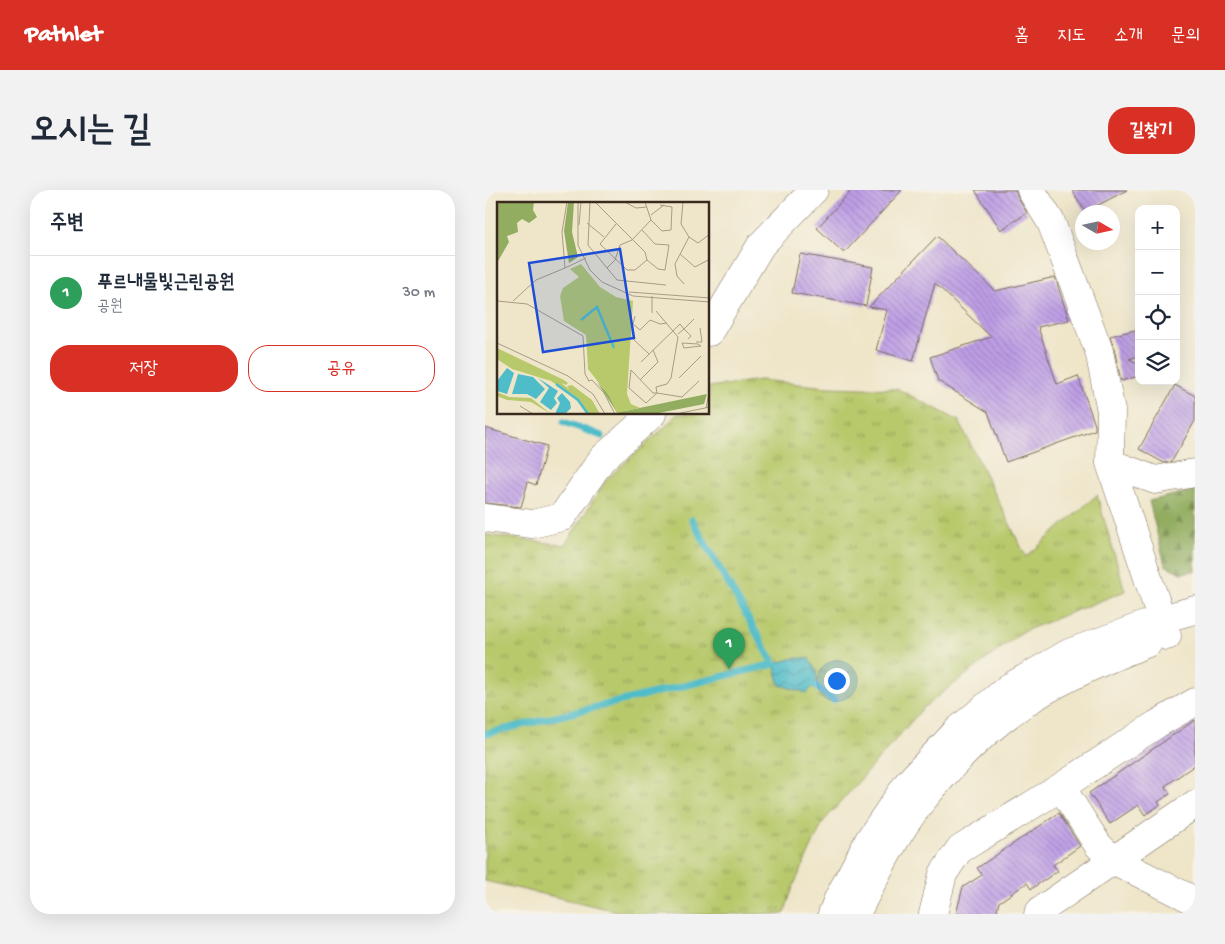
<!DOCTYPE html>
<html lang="ko">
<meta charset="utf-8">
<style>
body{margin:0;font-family:"Gochi Hand","Poor Story",sans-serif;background:#f2f2f3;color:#1f2937}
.controls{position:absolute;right:15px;top:15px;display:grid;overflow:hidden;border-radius:10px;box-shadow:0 5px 20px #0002}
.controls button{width:45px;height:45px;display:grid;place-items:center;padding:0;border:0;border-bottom:1px solid #e0e1e3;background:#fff;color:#1f2937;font:25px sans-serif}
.compass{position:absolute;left:590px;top:15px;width:45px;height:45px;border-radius:50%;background:#fff;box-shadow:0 5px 20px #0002;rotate:99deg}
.you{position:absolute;left:351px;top:490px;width:18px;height:18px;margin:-12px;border:4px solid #fff;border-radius:50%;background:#1a73e8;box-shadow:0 0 0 8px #1a73e833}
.badge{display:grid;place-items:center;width:32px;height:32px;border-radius:50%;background:#d93025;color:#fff;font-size:16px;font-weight:700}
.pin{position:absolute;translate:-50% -41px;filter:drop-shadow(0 1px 2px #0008)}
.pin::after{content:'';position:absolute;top:26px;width:18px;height:15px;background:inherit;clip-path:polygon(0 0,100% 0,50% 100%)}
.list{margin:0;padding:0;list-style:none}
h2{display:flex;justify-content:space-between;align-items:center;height:65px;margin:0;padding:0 20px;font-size:21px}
h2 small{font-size:16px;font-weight:400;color:#747a83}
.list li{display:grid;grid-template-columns:32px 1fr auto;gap:15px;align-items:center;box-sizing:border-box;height:75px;padding:0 20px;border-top:1px solid #e0e1e3}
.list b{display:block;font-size:19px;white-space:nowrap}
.list p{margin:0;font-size:16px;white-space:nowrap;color:#747a83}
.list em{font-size:16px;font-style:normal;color:#747a83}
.actions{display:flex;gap:10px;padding:15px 20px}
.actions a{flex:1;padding:11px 0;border:1px solid #d93025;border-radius:20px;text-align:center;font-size:18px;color:#d93025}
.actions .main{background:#d93025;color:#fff}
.icon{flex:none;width:28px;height:28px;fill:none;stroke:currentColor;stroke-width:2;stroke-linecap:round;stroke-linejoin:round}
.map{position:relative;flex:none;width:710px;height:724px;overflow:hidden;border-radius:20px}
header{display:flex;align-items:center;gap:30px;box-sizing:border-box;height:70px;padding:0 25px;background:#d93025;color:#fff}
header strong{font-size:24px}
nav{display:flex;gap:28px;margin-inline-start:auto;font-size:18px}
.intro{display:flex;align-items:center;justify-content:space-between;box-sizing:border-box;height:120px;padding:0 30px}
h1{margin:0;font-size:35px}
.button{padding:12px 22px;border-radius:20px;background:#d93025;color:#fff;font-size:18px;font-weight:700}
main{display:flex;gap:30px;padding:0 30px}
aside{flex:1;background:#fff;border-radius:20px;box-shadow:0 5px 20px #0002}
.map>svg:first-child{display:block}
</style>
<header>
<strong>Pathlet</strong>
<nav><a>홈</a><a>지도</a><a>소개</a><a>문의</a></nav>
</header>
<div class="intro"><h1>오시는 길</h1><a class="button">길찾기</a></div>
<main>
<aside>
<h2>주변<small></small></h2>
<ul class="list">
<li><span class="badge" style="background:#2e9e5b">1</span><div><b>푸르내물빛근린공원</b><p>공원</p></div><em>30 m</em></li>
</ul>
<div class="actions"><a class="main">저장</a><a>공유</a></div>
</aside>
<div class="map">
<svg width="710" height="724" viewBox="0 0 710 724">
<defs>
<pattern id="forest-firs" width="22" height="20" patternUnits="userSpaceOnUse" patternTransform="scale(1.25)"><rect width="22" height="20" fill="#92ad60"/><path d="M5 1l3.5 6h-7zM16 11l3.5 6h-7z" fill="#788d4f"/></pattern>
<pattern id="park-tufts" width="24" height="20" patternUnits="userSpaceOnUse" patternTransform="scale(1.25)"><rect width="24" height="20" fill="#b8c96c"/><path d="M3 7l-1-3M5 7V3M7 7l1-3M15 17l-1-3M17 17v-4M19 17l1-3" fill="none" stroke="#97a358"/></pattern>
<pattern id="water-waves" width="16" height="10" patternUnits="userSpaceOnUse" patternTransform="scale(1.25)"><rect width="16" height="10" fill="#4fbcc9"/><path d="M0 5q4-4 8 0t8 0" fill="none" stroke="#4399a3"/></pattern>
<pattern id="building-back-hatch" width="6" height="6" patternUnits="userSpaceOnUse" patternTransform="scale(1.25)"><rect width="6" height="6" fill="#be9ee7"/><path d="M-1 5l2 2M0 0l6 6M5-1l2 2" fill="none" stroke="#9c81bb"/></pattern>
</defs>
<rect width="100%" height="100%" fill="#f7f3e8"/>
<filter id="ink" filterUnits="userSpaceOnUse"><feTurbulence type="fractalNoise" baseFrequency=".02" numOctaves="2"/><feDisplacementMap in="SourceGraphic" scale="10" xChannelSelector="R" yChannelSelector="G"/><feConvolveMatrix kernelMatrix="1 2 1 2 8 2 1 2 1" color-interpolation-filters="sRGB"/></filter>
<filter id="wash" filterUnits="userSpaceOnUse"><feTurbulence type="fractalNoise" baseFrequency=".0096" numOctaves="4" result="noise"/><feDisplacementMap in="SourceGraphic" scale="20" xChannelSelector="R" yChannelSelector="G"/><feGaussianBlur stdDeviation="1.12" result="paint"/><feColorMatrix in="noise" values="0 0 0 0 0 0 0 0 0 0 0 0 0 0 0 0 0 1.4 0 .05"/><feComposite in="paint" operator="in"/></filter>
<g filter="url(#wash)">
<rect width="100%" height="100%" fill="#efe6ca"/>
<path fill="url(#forest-firs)" stroke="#666c3f" d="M710 300V381L696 383 680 375 664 311Z"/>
<path fill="url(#park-tufts)" stroke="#7a7a45" d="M275 190 342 197 413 199 474 231 541 367 612 305 640 401 537 442 439 517 338 632 308 697 299 724H145L0 691V345L80 355 122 289 180 237 192 224H224V197Z"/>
<path fill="url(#water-waves)" stroke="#457374" d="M309 468H323L331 480 332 491 322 503 295 495 289 474Z"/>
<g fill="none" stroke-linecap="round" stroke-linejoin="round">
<path stroke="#4fbcc9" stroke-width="7" d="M79 232 117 246
M329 495 349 510
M0 544 289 474 207 330"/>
</g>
<g id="blocks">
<path fill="url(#building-back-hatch)" d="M367 0H417L359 63 332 38Z
M490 0H530L533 8 542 23 516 40Z
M587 0H642L600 22Z
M452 46 510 101 570 87 584 130 553 137 572 194 593 186 610 235V240L521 272 503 222 453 191 445 167 506 147 450 93 428 171 391 160 402 120 384 117Z
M315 64 388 77 381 116 307 103Z
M650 140 654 155V166L644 169 654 174V186L636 191 629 158 625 146Z
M690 195 710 206V231L687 271 679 273 654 259Z
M0 238 62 256 51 295 43 292 36 317 0 313Z
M710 530V575L680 596 685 604 673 612 675 615 660 625 653 615 625 634 604 603Z
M574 623 595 656 568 675 573 681 546 699 542 693 514 712 511 724H471L478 697 497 685 492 678Z"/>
</g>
</g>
<g filter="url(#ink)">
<use href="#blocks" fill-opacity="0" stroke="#7a6c5a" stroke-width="1"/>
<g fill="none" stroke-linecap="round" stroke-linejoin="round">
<defs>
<path id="minor" d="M546 0 566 32 614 161 626 221 625 273 670 290 710 283
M224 142 276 55 329 0
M625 273 682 446
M0 328 47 334 77 327 117 269 167 224
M576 597 613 655 628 670 710 711
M347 724 353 709 384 650 423 593 473 540 523 498 584 463 676 429 710 420
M371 724C390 686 410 645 436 612 464 577 497 543 534 517 573 490 619 470 663 453
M448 724 458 684 474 660 576 597 672 534 710 512
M553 724 556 720 710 614"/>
</defs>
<use href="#minor" stroke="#7a6c5a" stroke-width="29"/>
<use href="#minor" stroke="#fff" stroke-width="28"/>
</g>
</g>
<g transform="translate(12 12)">
<rect width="212" height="212" fill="#efe6ca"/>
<path d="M0 146 67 178 71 181 69 183 64 181 72 187 70 184 75 183 95 198 103 212H91L80 197 54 179 15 167 0 157ZM0 190 12 195 34 196 54 212 34 200 10 198 0 194Z" fill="#b8c96c"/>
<path d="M0 0H37L36 8 40 15 32 21 25 17 20 21 21 30 10 34 12 40 0 61ZM71 0H77L75 30 81 55 72 61 67 29ZM100 180 128 209 210 192 207 202 157 212H121Z" fill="#92ad60"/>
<path d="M84 62 103 85 119 95 136 99 130 192 134 202 143 206 120 211 112 194 91 167 89 133 67 119 63 94 66 86 82 75 73 67Z" fill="#b8c96c"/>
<path d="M10 166 17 171 10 192 0 189V179ZM21 172 36 175 48 187 39 197 30 192H15ZM41 176 61 189 57 196 60 201 54 208 43 200 52 186ZM65 191 73 200 74 206 68 212H58L63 201 60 196Z" fill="#4fbcc9"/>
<path fill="none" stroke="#4fbcc9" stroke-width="2.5" d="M84 118 100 105 117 146M59 182 81 198 91 212"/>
<path fill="none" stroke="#a79b85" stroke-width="1" d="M81 0V43L93 68 105 80 136 94 213 100M93 0 91 43 120 78 169 83M98 0 148 50 150 58 161 67 168 68 172 43 158 42 145 28M128 0 139 6 150 5M186 0 184 22 192 35 201 41 213 32M154 13 167 3M154 18 165 29 174 28 175 5 163 3M90 21 107 35M119 22 103 42 130 68H138L150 58M82 23 84 0M183 52 198 65 213 57M68 66 89 56M110 66 118 58 123 43 135 38 154 18 148 0M187 82 180 74 178 62 192 35M132 90 213 96M0 99 30 102 86 134 88 172 92 179M16 99 39 78 68 66 65 30 70 0M159 109 181 135 174 176 170 182 159 185 160 191 149 201 132 186 134 168 156 191H160L185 195 202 179M155 111V94M138 114 136 122 143 128 153 118 163 122 170 121M181 132 187 127 194 134 191 137M135 136 152 152M199 140H205L203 126M0 141 71 174 96 192 108 212M185 141 201 142 204 144 187 146ZM144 160 183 122 187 127 197 117M182 176 204 154M143 178 161 160 156 148M91 179 95 178 107 191 118 212M23 204 36 212M209 206 213 186M179 212 213 205"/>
<path fill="#1d4ed8" fill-opacity="0.15" stroke="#1d4ed8" stroke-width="2.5" d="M123 47 137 136 46 150 32 61Z"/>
<rect width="212" height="212" fill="none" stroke="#3b2a1e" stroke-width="2.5"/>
</g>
</svg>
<div class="controls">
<button>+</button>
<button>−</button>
<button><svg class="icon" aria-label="locate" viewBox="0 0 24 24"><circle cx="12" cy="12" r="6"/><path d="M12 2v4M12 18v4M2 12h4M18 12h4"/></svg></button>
<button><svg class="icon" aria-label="layers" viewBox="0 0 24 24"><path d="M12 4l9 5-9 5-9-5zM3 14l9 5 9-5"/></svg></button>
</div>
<svg class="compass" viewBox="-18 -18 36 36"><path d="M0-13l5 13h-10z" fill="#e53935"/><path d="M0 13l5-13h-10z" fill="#747a83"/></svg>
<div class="you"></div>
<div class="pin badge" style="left:244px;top:479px;background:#2e9e5b">1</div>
</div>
</main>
